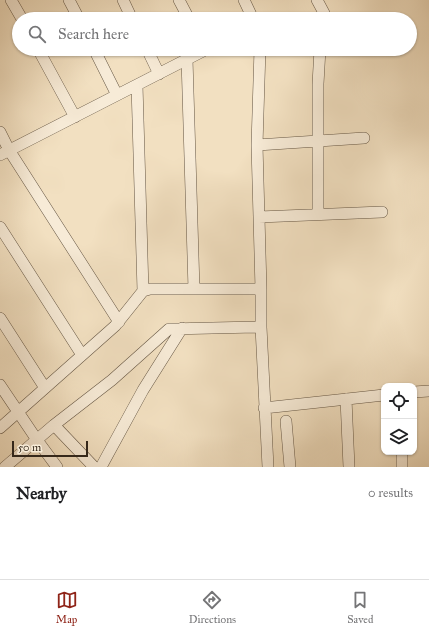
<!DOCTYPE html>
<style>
body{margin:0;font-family:"IM FELL Great Primer",serif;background:#f6f6f6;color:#202124}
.controls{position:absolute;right:12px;bottom:12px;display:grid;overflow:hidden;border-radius:8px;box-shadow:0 1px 3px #0004}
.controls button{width:36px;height:36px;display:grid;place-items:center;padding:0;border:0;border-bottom:1px solid #e0e0e0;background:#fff;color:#202124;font:20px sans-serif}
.scale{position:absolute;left:12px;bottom:10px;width:76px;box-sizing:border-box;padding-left:4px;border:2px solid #36281a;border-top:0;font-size:11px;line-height:14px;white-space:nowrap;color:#36281a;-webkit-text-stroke:3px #f7ebd7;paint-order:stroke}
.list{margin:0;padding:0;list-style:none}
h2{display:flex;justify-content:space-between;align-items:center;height:52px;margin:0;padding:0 16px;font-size:17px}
h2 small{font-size:13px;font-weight:400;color:#757577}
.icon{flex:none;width:22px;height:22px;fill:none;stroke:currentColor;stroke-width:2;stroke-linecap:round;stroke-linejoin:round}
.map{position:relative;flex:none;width:429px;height:467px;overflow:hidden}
.search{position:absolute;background:#fff;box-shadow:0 1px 3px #0004;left:12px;right:12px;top:12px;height:44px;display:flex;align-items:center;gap:10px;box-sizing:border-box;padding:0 14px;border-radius:22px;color:#757577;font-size:15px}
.sheet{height:112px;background:#fff}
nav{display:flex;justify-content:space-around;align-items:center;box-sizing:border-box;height:56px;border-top:1px solid #e0e0e0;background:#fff;font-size:11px;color:#757577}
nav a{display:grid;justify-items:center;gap:2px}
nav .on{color:#8f2418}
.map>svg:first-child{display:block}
</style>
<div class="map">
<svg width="429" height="467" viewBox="0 0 429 467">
<rect width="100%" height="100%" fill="#f2e0c1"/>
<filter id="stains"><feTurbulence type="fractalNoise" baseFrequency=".005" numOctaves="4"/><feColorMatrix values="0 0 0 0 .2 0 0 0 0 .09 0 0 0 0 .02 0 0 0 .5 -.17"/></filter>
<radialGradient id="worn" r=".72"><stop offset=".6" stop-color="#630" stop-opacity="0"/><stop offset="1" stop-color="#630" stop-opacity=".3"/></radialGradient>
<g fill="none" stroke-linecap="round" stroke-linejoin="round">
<defs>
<path id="street" d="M11 0 22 19
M69 0 79 19
M123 0 132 19
M179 0 189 19
M244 0 253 19
M317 0 324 13V19
M38 49 75 117
M94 49 117 95
M147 49 159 74
M260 49 257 145 261 289V327L268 467
M187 59 194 289
M137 85 143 291
M0 132 9 150 119 322
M257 145 364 138
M0 155 207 49
M318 214V84L320 49
M259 217 382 212
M0 227 82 355
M0 318 45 388
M0 385 37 440 57 467
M414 392 429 391
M346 399 349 467
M264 408 384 395
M286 421 290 467
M54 425 94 467
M0 428 115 326 143 291 150 289H261
M402 452V467
M5 467 54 425 112 380 169 329 261 327
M101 467 143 390 182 328"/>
</defs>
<use href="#street" stroke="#655644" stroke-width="12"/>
<use href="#street" stroke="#f7ebd7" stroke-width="11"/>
</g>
<rect width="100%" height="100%" filter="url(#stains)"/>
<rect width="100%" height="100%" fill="url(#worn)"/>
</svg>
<div class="controls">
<button><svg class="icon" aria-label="locate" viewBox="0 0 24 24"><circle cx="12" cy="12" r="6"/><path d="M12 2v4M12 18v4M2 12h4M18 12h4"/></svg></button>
<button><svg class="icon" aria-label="layers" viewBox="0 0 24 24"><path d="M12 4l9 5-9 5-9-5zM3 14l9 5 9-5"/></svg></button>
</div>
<div class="scale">50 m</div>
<div class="search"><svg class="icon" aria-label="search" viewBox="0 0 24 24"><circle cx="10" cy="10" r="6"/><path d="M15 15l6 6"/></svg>Search here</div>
</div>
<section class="sheet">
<h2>Nearby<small>0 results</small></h2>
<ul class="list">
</ul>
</section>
<nav>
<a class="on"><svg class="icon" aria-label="map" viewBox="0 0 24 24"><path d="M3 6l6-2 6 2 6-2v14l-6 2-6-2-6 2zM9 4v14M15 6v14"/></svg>Map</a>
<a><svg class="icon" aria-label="directions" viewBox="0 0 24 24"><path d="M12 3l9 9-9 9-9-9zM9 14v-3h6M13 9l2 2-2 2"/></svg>Directions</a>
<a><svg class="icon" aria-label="saved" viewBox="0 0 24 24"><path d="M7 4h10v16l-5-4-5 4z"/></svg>Saved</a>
</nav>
